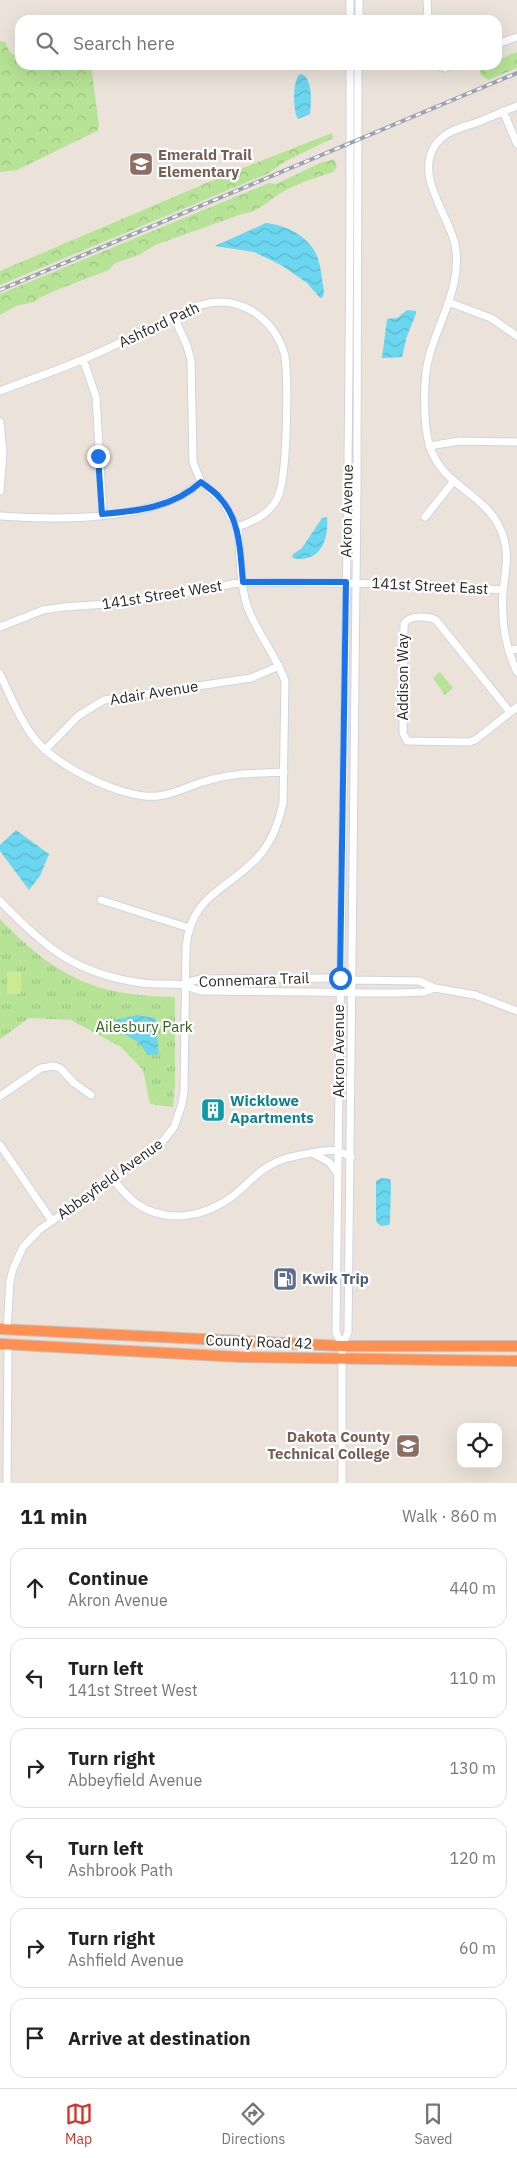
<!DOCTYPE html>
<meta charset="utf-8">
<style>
body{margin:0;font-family:"IBM Plex Sans",sans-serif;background:#f6f6f6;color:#222}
.controls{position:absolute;right:15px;bottom:15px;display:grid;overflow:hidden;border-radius:10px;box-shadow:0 5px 20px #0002}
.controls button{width:45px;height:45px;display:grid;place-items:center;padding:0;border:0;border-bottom:1px solid #e0e0e0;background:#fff;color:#222;font:25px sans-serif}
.stop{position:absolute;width:15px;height:15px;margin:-11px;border:4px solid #1a73e8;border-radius:50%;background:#fff}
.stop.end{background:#1a73e8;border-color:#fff;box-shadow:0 1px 5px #0008}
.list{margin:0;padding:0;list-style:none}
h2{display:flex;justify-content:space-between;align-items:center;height:65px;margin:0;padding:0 20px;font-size:21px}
h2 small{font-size:16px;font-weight:400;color:#767676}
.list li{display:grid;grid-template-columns:32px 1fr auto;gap:15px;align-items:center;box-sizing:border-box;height:80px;margin:0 10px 10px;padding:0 10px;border:1px solid #e0e0e0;border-radius:15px}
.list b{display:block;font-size:19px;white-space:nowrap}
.list p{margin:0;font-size:16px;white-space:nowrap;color:#767676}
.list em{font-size:16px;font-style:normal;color:#767676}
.icon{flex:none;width:28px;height:28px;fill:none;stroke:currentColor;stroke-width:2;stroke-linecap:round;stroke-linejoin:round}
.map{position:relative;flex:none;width:517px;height:1483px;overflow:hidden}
.search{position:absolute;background:#fff;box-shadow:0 5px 20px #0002;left:15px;right:15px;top:15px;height:55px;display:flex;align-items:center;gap:12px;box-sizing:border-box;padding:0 18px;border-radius:15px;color:#767676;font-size:19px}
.sheet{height:605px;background:#fff}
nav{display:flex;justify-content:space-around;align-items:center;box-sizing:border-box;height:70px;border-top:1px solid #e0e0e0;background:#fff;font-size:14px;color:#767676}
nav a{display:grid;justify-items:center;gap:2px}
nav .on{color:#d93025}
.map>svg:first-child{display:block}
</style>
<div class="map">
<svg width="517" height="1483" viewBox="0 0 517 1483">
<defs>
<pattern id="forest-crowns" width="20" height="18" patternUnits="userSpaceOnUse" patternTransform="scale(1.25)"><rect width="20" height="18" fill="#b6e396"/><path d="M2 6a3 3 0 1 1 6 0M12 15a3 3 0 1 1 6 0" fill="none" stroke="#9cc381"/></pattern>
<pattern id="park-tufts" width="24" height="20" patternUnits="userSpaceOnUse" patternTransform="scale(1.25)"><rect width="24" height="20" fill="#b6e396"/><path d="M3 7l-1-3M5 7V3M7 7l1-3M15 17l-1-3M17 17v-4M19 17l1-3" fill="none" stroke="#9cc381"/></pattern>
<pattern id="water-waves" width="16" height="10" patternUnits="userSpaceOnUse" patternTransform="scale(1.25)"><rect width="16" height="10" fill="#6bd6ef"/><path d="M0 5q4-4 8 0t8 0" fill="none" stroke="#5db8cd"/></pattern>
</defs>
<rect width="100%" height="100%" fill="#ebe3da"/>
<path fill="url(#forest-crowns)" d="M0 41 5 42 10 53 20 57V65H91L99 126 97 131 17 170 0 172Z
M517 52V68L488 80 480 74 481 67 497 65V60Z
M332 133 333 138 286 161 267 174 0 285V271L230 173Z
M334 159 337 167 333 172C316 178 294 184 279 194 266 203 258 212 242 214L155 245 139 255 115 263 109 270 59 289 41 297 34 302 16 306 0 315V294L269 183 276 184 320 163Z"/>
<path fill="url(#park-tufts)" d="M440 672 453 688 445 695 433 678Z
M0 919C55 976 94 996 175 997V1085L173 1107 150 1104 143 1070 121 1047 71 1020 29 1018 0 1039Z"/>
<path fill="#cbea91" d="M7 971 21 972V994H7Z"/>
<path fill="url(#water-waves)" d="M300 74 304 75C313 84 311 102 310 114L298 119C293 112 292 80 300 74Z
M266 223C286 225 309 236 317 256 321 266 322 280 324 291L323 297 320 298 307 283 281 265 254 252 215 246Z
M407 310 416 311V314L407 336 402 357 382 358 387 319 397 318Z
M327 517C329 540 320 564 293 558L292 555 302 548 322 518Z
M16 830 49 854 40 876 29 890 0 851V845Z
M137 1015 155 1018 159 1054 148 1055 138 1042 114 1028 116 1020Z
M381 1178 390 1179 391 1184 390 1222 389 1225 381 1226 377 1223 376 1219V1181Z"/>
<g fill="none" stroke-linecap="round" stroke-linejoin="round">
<defs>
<path id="minor" d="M350 0V20
M427 0 428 20
M359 20V0
M497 44 517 37
M435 65 445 68 455 65
M517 106C504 111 491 117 478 122 462 128 444 130 434 147 416 178 448 214 455 244 463 285 439 319 429 357 423 377 423 427 430 447 444 490 492 494 504 539 509 557 505 573 503 591 501 620 505 647 517 672
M503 111 517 144
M448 302 491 318 517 336
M83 359 96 397 103 514
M0 391C33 378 68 367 100 352 122 342 144 331 166 321 177 315 189 308 201 305 240 293 275 319 285 356 288 382 288 478 277 499 269 514 253 522 237 527
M0 422 3 452 0 491
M429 446 459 441 517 442
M0 516C58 520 156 522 201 482
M425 517 453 482
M0 627 43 610 64 607 134 602 243 582 416 584 503 590
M509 651 517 649
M0 674C10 695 20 720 34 738 55 766 124 800 158 796 177 794 194 783 213 779 237 773 260 773 284 772
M510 712 436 620C428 616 408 615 404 624L403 733 407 741 469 742 475 740 517 707
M45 750 78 716 104 700 251 678 279 666
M101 900 189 928
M0 901C45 948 76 974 142 983 156 985 171 983 184 985 191 987 195 990 202 991L397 993 424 992 435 988
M186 986 192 981 202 979 329 978 353 980 419 981 435 988 475 995 517 1011
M0 1096 41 1068 54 1066 60 1068 74 1083 91 1095
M0 1145 52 1221
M312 1153 329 1162 338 1174
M113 1179C120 1188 127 1197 137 1204 167 1224 205 1217 233 1196 245 1187 254 1175 267 1167 281 1158 295 1156 311 1153 328 1150 334 1148 351 1157
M7 1329 10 1281 13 1269 23 1247 39 1230 159 1146 174 1127 182 1104 184 1091 186 947C191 895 226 891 257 858 272 842 278 824 283 803L285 681C276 656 259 635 249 611 239 586 241 556 238 530L223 502 201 482 193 462 191 360 187 346 174 317
M342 1346 336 1332C340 910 351 487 350 65
M7 1483 8 1344
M342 1483V1346L348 1332 357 492 358 65"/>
<path id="highway" d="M0 1329 342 1346H517
M0 1344 240 1357 517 1361"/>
</defs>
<use href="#minor" stroke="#cfd4e2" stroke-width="9"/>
<use href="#highway" stroke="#c3c3c3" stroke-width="12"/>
<use href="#minor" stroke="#fff" stroke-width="7"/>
<use href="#highway" stroke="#ff9052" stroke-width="10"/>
<defs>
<path id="rail" d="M0 290 517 73"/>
</defs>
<use href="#rail" stroke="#9da2b3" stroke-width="4"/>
<use href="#rail" stroke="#fff" stroke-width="2" stroke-dasharray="5.5" stroke-linecap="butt"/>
</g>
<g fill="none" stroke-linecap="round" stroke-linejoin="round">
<path stroke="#1a73e8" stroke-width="6" d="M98 456 102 514C138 511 174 507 201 482 207 487 214 491 219 497 241 520 240 552 243 582H346L340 978"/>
</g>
<defs>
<symbol id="school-square" viewBox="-11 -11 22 22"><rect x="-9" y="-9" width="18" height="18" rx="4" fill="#8d6e63" stroke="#fff"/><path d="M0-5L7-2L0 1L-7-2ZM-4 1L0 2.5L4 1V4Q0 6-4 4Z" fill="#fff"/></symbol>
<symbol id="building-square" viewBox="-11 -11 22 22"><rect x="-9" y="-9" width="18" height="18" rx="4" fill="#0f9aa8" stroke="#fff"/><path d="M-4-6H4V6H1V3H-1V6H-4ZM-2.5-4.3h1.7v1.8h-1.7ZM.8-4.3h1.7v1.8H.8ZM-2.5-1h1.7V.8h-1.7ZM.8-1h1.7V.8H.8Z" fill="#fff"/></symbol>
<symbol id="fuel-square" viewBox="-11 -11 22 22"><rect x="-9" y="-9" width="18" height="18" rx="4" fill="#5c6f8a" stroke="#fff"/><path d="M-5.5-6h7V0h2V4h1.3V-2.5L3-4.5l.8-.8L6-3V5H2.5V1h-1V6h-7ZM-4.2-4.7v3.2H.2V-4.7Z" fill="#fff"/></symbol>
<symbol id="university-square" viewBox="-11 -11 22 22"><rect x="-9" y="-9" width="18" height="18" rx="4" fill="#8d6e63" stroke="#fff"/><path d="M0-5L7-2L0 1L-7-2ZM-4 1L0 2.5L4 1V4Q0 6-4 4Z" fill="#fff"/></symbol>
</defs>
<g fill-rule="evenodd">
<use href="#school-square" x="127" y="150" width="28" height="28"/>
<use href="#building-square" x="199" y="1096" width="28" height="28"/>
<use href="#fuel-square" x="271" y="1265" width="28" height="28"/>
<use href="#university-square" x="394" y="1432" width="28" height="28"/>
</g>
<g text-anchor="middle" stroke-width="4.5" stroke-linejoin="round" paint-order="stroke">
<g font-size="15" font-weight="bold" fill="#785e54" stroke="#fff" text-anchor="start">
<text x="158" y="160">Emerald Trail<tspan x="158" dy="17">Elementary</tspan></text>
<text x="390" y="1442" text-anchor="end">Dakota County<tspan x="390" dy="17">Technical College</tspan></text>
</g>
<g font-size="15" fill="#292929" stroke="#fff">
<text transform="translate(159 325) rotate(-25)" y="5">Ashford Path</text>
<text transform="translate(347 511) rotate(-89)" y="5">Akron Avenue</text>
<text transform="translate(430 586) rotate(3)" y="5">141st Street East</text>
<text transform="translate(162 595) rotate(-9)" y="5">141st Street West</text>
<text transform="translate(403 677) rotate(-90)" y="5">Addison Way</text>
<text transform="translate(154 693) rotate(-9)" y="5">Adair Avenue</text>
<text transform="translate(254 980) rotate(-2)" y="5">Connemara Trail</text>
<text transform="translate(339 1051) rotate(-90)" y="5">Akron Avenue</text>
<text transform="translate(110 1179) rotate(-36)" y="5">Abbeyfield Avenue</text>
<text transform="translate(259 1342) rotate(2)" y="5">County Road 42</text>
</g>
<g font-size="15" fill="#2e6619" stroke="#fff">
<text x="144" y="1032">Ailesbury Park</text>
</g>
<g font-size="15" font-weight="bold" fill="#0d838f" stroke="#fff" text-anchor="start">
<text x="230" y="1106">Wicklowe<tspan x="230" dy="17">Apartments</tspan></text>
</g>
<g font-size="15" font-weight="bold" fill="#4e5e75" stroke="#fff" text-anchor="start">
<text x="302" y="1284">Kwik Trip</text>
</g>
</g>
</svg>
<div class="controls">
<button><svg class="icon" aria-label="locate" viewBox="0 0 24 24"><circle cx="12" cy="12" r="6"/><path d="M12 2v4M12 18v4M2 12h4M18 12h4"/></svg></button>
</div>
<div class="stop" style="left:340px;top:978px"></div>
<div class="stop end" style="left:98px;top:456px"></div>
<div class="search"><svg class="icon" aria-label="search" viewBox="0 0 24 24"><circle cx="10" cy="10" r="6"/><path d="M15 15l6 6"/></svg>Search here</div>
</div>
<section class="sheet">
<h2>11 min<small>Walk · 860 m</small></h2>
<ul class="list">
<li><svg class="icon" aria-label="ahead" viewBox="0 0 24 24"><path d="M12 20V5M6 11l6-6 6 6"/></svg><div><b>Continue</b><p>Akron Avenue</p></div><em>440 m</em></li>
<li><svg class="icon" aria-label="left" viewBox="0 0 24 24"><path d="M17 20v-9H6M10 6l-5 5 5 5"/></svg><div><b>Turn left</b><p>141st Street West</p></div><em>110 m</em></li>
<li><svg class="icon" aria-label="right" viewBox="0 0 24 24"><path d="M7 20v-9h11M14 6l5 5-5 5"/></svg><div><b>Turn right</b><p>Abbeyfield Avenue</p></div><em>130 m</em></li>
<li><svg class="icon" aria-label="left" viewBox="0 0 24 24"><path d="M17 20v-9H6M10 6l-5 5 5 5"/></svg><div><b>Turn left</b><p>Ashbrook Path</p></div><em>120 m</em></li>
<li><svg class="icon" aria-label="right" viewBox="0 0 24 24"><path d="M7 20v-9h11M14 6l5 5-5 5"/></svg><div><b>Turn right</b><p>Ashfield Avenue</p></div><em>60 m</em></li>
<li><svg class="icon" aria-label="arrive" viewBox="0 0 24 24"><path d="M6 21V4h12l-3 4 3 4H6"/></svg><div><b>Arrive at destination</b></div></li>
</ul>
</section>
<nav>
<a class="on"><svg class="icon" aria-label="map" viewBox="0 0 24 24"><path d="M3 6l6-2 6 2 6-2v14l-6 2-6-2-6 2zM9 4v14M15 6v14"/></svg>Map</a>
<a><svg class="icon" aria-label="directions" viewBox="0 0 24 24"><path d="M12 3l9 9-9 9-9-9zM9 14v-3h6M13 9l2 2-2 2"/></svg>Directions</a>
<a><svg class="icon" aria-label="saved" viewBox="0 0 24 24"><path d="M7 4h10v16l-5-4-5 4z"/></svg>Saved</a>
</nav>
